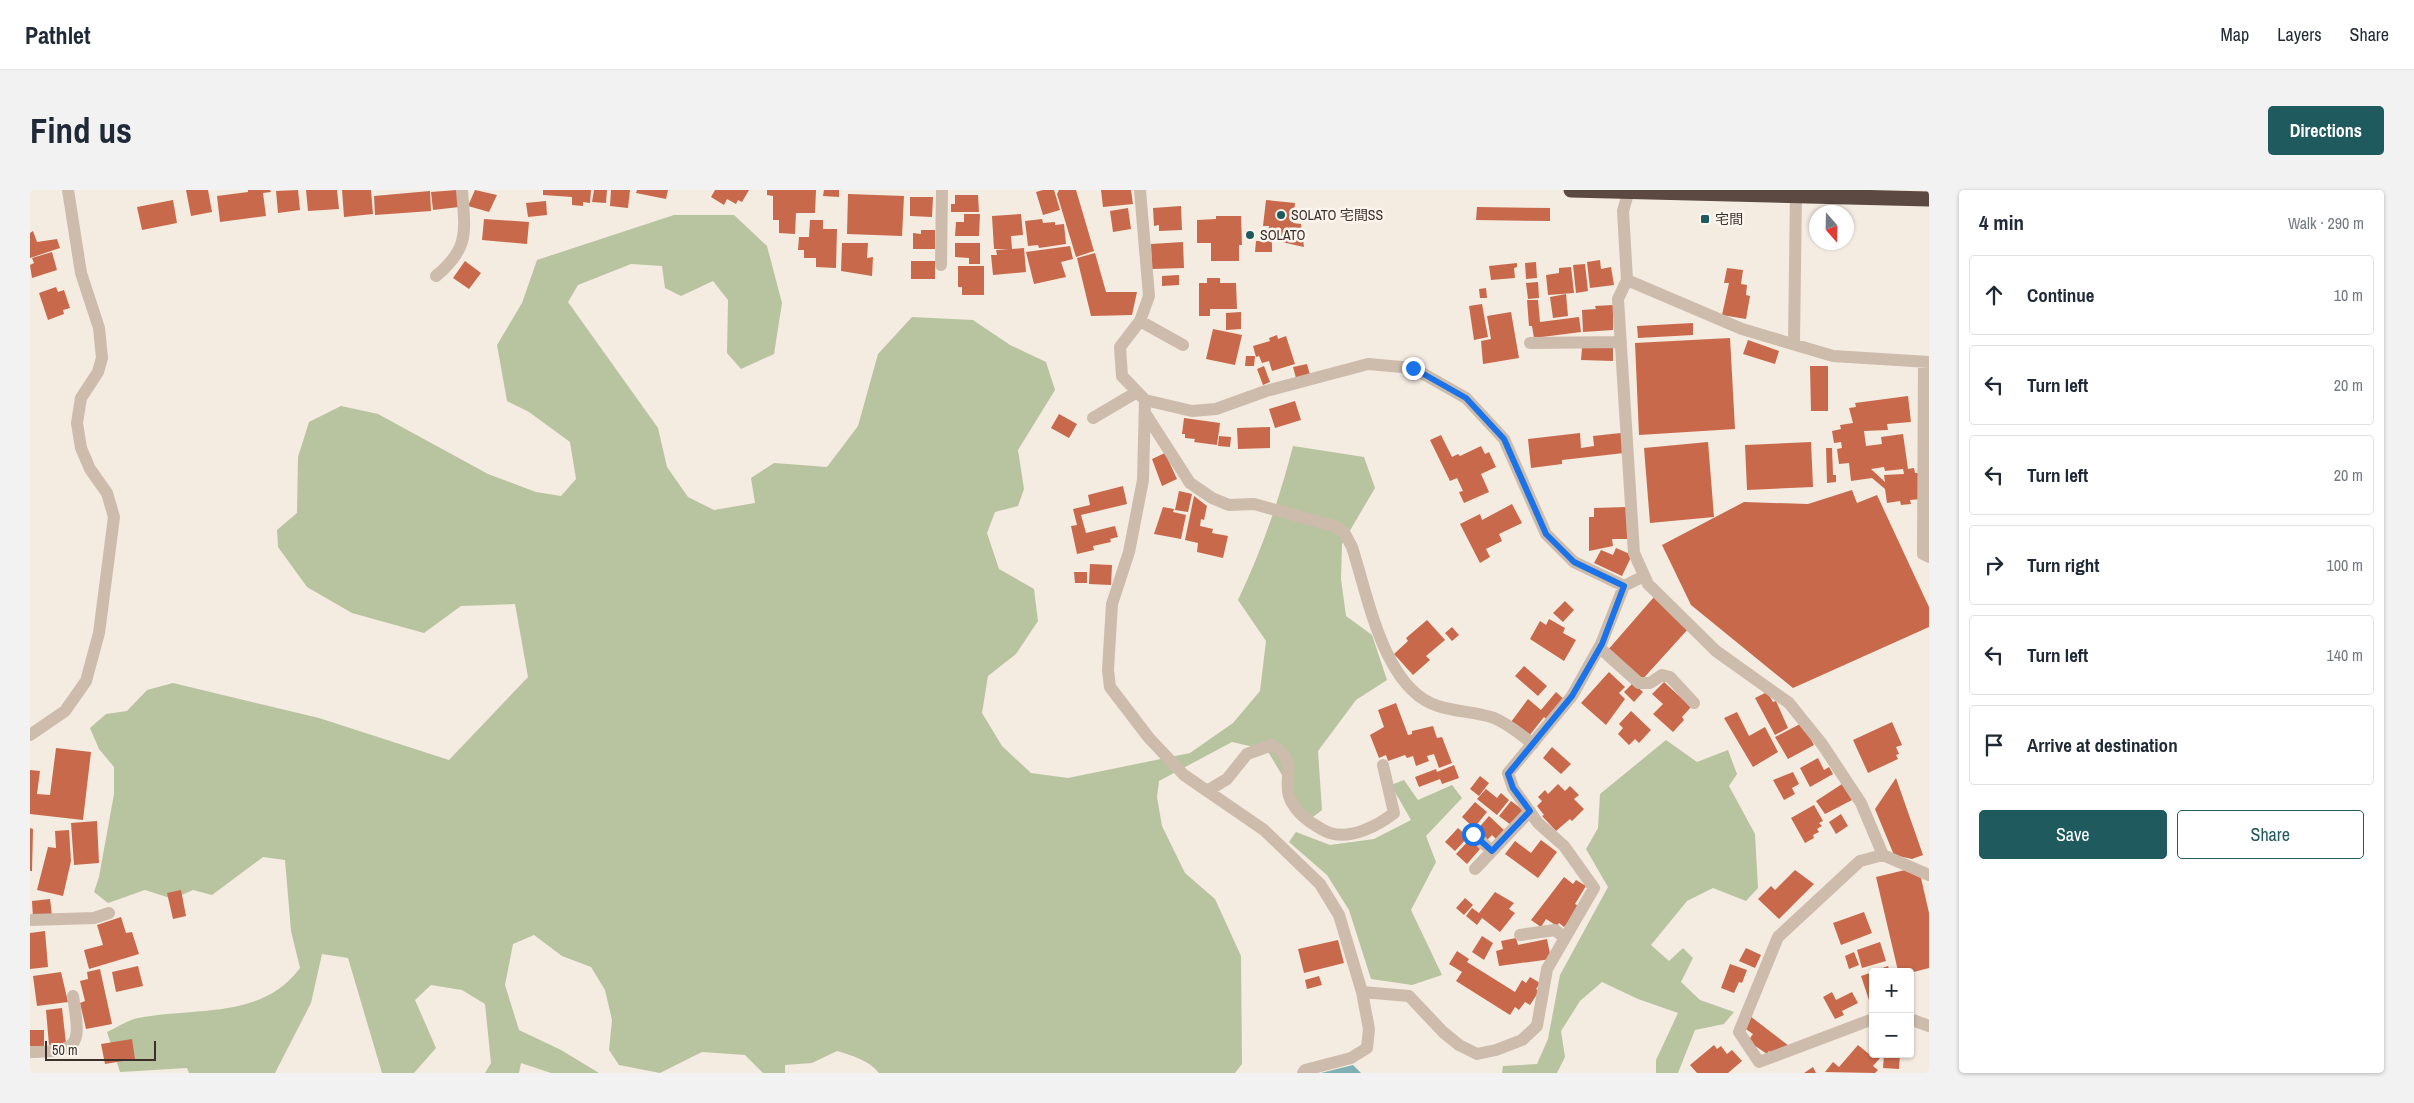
<!DOCTYPE html>
<meta charset="utf-8">
<style>
body{margin:0;font-family:"Archivo Narrow","Noto Sans JP",sans-serif;background:#f2f2f3;color:#1f2937}
.controls{position:absolute;right:15px;bottom:15px;display:grid;overflow:hidden;border-radius:5px;box-shadow:0 1px 4px #0004}
.controls button{width:45px;height:45px;display:grid;place-items:center;padding:0;border:0;border-bottom:1px solid #e0e1e3;background:#fff;color:#1f2937;font:25px sans-serif}
.compass{position:absolute;left:1779px;top:15px;width:45px;height:45px;border-radius:50%;background:#fff;box-shadow:0 1px 4px #0004;rotate:160deg}
.scale{position:absolute;left:15px;bottom:12px;width:111px;box-sizing:border-box;padding-left:5px;border:2px solid #3b302b;border-top:0;font-size:14px;line-height:18px;white-space:nowrap;color:#3b302b;-webkit-text-stroke:4px #fbf5ee;paint-order:stroke}
.stop{position:absolute;width:15px;height:15px;margin:-11px;border:4px solid #1a73e8;border-radius:50%;background:#fff}
.stop.end{background:#1a73e8;border-color:#fff;box-shadow:0 1px 5px #0008}
.list{margin:0;padding:0;list-style:none}
h2{display:flex;justify-content:space-between;align-items:center;height:65px;margin:0;padding:0 20px;font-size:21px}
h2 small{font-size:16px;font-weight:400;color:#747a83}
.list li{display:grid;grid-template-columns:32px 1fr auto;gap:15px;align-items:center;box-sizing:border-box;height:80px;margin:0 10px 10px;padding:0 10px;border:1px solid #e0e1e3;border-radius:5px}
.list b{display:block;font-size:19px;white-space:nowrap}
.list em{font-size:16px;font-style:normal;color:#747a83}
.actions{display:flex;gap:10px;padding:15px 20px}
.actions a{flex:1;padding:11px 0;border:1px solid #1f5a5e;border-radius:5px;text-align:center;font-size:18px;color:#1f5a5e}
.actions .main{background:#1f5a5e;color:#fff}
.icon{flex:none;width:28px;height:28px;fill:none;stroke:currentColor;stroke-width:2;stroke-linecap:round;stroke-linejoin:round}
.map{position:relative;flex:none;width:1899px;height:883px;overflow:hidden;border-radius:5px}
header{display:flex;align-items:center;gap:30px;box-sizing:border-box;height:70px;padding:0 25px;background:#fff;border-bottom:1px solid #e0e1e3}
header strong{font-size:24px}
nav{display:flex;gap:28px;margin-inline-start:auto;font-size:18px}
.intro{display:flex;align-items:center;justify-content:space-between;box-sizing:border-box;height:120px;padding:0 30px}
h1{margin:0;font-size:35px}
.button{padding:12px 22px;border-radius:5px;background:#1f5a5e;color:#fff;font-size:18px;font-weight:700}
main{display:flex;gap:30px;padding:0 30px}
aside{flex:1;background:#fff;border-radius:5px;box-shadow:0 1px 4px #0004}
.map>svg:first-child{display:block}
</style>
<header>
<strong>Pathlet</strong>
<nav><a>Map</a><a>Layers</a><a>Share</a></nav>
</header>
<div class="intro"><h1>Find us</h1><a class="button">Directions</a></div>
<main>
<div class="map">
<svg width="1899" height="883" viewBox="0 0 1899 883">
<rect width="100%" height="100%" fill="#f4ebe1"/>
<path fill="#b8c4a0" d="M644 25H704L737 56 752 113 744 164 711 179 697 163 698 110 683 91 651 106 635 98 632 76 601 74 548 95 538 112 628 238 637 277 658 307 684 320 725 313 721 288 744 273 797 277 828 236 848 164 882 127 943 130 980 155 1016 172 1025 200 988 260 994 299 988 316 965 322 957 343 969 379 1004 399 1008 431 986 464 958 486 952 523 972 556 1001 583 1038 588 1160 563 1203 533 1230 501 1236 451 1208 410C1232 360 1249 310 1263 256L1334 267 1345 298 1312 354 1311 389 1316 426 1342 445 1357 490 1326 510 1288 561 1292 620 1279 630 1237 560 1202 552 1129 591 1127 607 1132 636 1155 683 1185 709 1211 766 1212 874 1205 883H849C840 871 821 865 807 861L782 873 755 875V883H733L715 865 672 862 630 883 589 875 579 860 582 830 575 800 561 777 532 766 504 745 483 754 475 795 489 840 531 860 569 883H521L491 873 489 883H455L461 873 455 814 432 800 401 795 385 810 406 858 384 883H352L318 768 292 764 281 813 245 883H159L157 878 90 882 77 842C86 838 98 830 108 828 164 817 232 830 270 778L261 741 255 670 233 667 182 705 163 700 143 709 115 700 78 713 64 702 69 687 84 604V577L69 559 60 538 76 524 97 521 117 500 143 493 289 528 419 570 498 487 485 414 431 416 394 443 322 423 277 397 248 357 247 340 267 323 268 267 279 232 311 216 348 224 458 284 506 302 531 306 546 289 540 252 499 222 477 211 467 155 492 113 507 70Z
M1636 550 1667 572 1698 560 1707 584 1699 596 1725 644 1728 698 1716 711 1683 698 1657 711 1621 755 1639 771 1653 758 1663 768 1651 792 1670 810 1704 822 1694 834 1665 840 1648 883H1626V870L1648 823 1608 809 1572 792 1550 811 1531 841 1535 867 1527 883H1472L1473 876 1507 874 1518 849 1530 785 1578 697 1556 659 1568 638 1570 604Z
M1374 590 1388 610 1422 595 1432 608 1396 646 1406 672 1381 720 1412 785 1382 795 1341 789 1319 720 1297 685 1259 652 1266 642 1300 655 1344 649 1381 630 1361 595Z"/>
<path fill="#7fb0b2" d="M1323 875 1331 883H1291Z"/>
<path fill="#c8694b" fill-rule="evenodd" d="M156 0H178L182 22 161 26Z
M218 0H240L241 2 233 3 236 26 190 32 187 6 218 2Z
M268 0 270 20 248 23 246 1Z
M276 0H307L309 19 278 21Z
M312 0H341L343 24 314 27Z
M427 0 429 17 403 20 401 2Z
M445 0 467 5 459 22 438 16Z
M513 0H561L560 13 553 12V16L542 15V7L513 5Z
M564 0H577L576 13 562 12Z
M581 0H600L598 18 580 16Z
M607 0H638L636 9 606 3Z
M685 0H719L712 12 708 10 706 14 697 9 694 15 681 7Z
M737 0H786L785 23H766L765 44 749 43V30H743V6L737 5Z
M794 0H809V7L793 6Z
M1013 0H1024L1030 20 1013 25 1006 2Z
M1029 0H1046L1064 61 1046 67 1027 4Z
M1071 0H1101L1103 14 1073 17Z
M400 1 401 21 345 25 344 6Z
M818 4 874 6 872 46 817 44Z
M925 5H948L949 22H921V14H925Z
M880 7H903L902 27 880 26Z
M143 10 147 33 112 40 107 17Z
M1236 10 1265 13 1263 33 1271 34 1274 57 1238 49 1239 36H1233Z
M516 11 517 25 498 27 496 13Z
M1151 16 1152 40 1129 41V35L1124 36 1123 18Z
M1447 17 1520 18V31L1446 30Z
M1098 18 1101 39 1083 42 1080 21Z
M934 24H950L949 46H925L926 32H934Z
M991 24 993 45 981 46 982 59 994 58 996 82 963 85 961 65H967L966 60 979 59H964L962 26Z
M1186 26H1211L1212 55H1209V71H1181V53H1167V30L1186 29Z
M454 29 499 32 497 54 452 50Z
M1012 29 1013 33 1025 32V35L1034 34 1036 54 1009 58 1008 55 998 56 995 31Z
M780 30H793V39H807L806 78 786 77V68H774V60H768L769 47H779Z
M891 40H905V59H883V43L891 44Z
M3 41 7 52 27 49 30 58 0 68V43Z
M1215 41H1223L1224 48 1216 49Z
M1226 51H1242V62H1225Z
M1153 52 1154 78 1122 79 1121 54Z
M812 53H838L837 68 843 67 842 86 811 81Z
M925 53H950V74H939V68L925 67Z
M1040 56 1043 69 1031 72 1036 87 1004 94 996 62Z
M22 62 27 80 2 88 0 75 4 73 2 68Z
M1065 63 1076 102H1107L1102 125 1061 126 1047 68Z
M1570 70 1571 79 1581 77 1584 95 1560 98 1557 72Z
M435 71 451 83 439 99 423 88Z
M881 71H905V89H881Z
M1506 72 1507 88 1496 89 1495 73Z
M1487 73V77L1484 78 1485 88 1461 90 1459 76Z
M1555 74 1558 101 1546 103 1543 75Z
M928 76H954V105H932V97H928Z
M1541 77 1544 103 1518 105 1516 85 1529 83V78Z
M1697 78 1713 80 1711 94 1717 95 1716 105 1720 106 1716 129 1692 125 1699 93H1694Z
M1149 85V95L1132 96V86Z
M1177 88H1190V93H1206L1207 119H1180V126H1169V93H1177Z
M1508 92 1509 108 1498 109 1496 93Z
M26 97 28 102 34 100 40 118 33 120 34 124 18 130 9 103Z
M1456 98 1457 108H1450L1449 99Z
M1536 104 1538 126 1523 128 1520 107Z
M1497 110H1508L1510 132 1549 127 1551 142 1504 148 1502 136H1499Z
M1452 114 1458 147 1444 150 1439 116Z
M1583 115V140L1553 142 1552 120 1566 119 1565 116Z
M1211 122V139L1196 140V123Z
M1481 122 1489 168 1453 174 1451 151 1461 149 1457 126Z
M1663 133V145L1608 148 1607 136Z
M1183 139 1212 145 1205 175 1176 169Z
M1247 145 1248 149 1256 146 1265 174 1242 181 1239 171 1232 173 1229 166 1226 167 1223 156 1240 151 1239 148Z
M1700 148 1705 239 1609 245 1605 153Z
M1718 150 1749 161 1745 174 1713 164Z
M1552 158H1583V171L1551 170Z
M1216 166H1225L1224 176H1215Z
M1277 174 1280 185 1266 188 1263 177Z
M1234 176 1240 192 1233 195 1227 179Z
M1780 176H1798V221H1781Z
M1878 206 1881 232 1857 234 1858 240 1834 241 1836 256 1852 254 1851 247 1873 244 1878 279 1884 278 1885 283H1888L1891 309 1880 310 1881 314 1871 315 1870 311 1857 313 1855 299 1842 288 1821 291 1819 273 1809 274 1807 259 1812 258 1811 252 1804 253 1802 241 1811 239 1810 235 1823 233 1819 218 1826 217 1825 213ZM1854 277 1855 281 1873 279 1874 284 1854 285 1855 292 1841 279Z
M1265 211 1271 230 1245 238 1239 219Z
M1029 224 1047 234 1039 248 1021 238Z
M1154 228 1190 233 1187 255 1164 252 1165 249 1155 248V244H1152Z
M1240 237V258L1208 259 1207 238Z
M1550 243 1551 258 1564 256 1563 246 1591 243 1594 263 1532 270V274L1501 278 1498 249Z
M1411 245 1422 267 1428 264 1430 266 1451 256 1455 264 1459 262 1466 277 1451 284 1459 302 1434 313 1429 302 1433 301 1427 288 1420 291 1400 250Z
M1189 246 1201 247 1200 257 1188 256Z
M1678 252 1684 327 1620 333 1614 258Z
M1781 252 1783 297 1717 300 1715 255Z
M1796 258H1802L1803 285H1806V292L1797 293Z
M1135 263 1147 289 1132 296 1122 269Z
M1093 296 1097 314 1051 325 1056 343 1085 336 1088 347 1080 349 1081 352 1063 356 1064 360 1047 364 1041 336 1047 335 1043 319 1060 315 1058 305Z
M1822 300 1827 313 1847 305 1899 417V437L1763 498 1661 415 1632 355 1714 312 1778 314Z
M1149 301 1162 304 1158 322 1145 320Z
M1164 306 1177 316 1174 330 1171 329 1170 336 1183 339 1182 343 1198 346 1193 368 1167 362 1168 353 1155 350Z
M1482 314 1492 333 1469 344 1472 351 1456 359 1460 367 1450 373 1430 334 1450 324 1452 330Z
M1133 317 1144 319 1143 322 1156 325 1151 349 1124 344Z
M1597 317 1598 349H1582L1583 356 1559 361V327H1564V318Z
M1586 358 1602 365 1592 386 1564 373 1571 360 1583 365Z
M1060 374 1082 375 1081 395 1059 394Z
M1044 382H1057V393H1045Z
M1624 407 1659 438 1611 491 1577 461Z
M1535 411 1544 420 1533 432 1523 423Z
M1519 429 1535 438 1533 443 1546 450 1534 471 1500 449 1510 431 1516 435Z
M1397 430 1415 450 1396 466 1400 470 1383 485 1364 464 1378 451 1376 448Z
M1422 437 1429 445 1422 451 1415 443Z
M1494 476 1517 496 1508 506 1485 486Z
M1579 482 1595 497 1589 503 1595 509 1576 535 1551 513Z
M1634 492 1661 517 1652 527 1654 530 1643 542 1623 524 1633 514 1622 504Z
M1603 493 1613 502 1604 512 1594 502Z
M1526 502 1536 511 1519 531 1514 527 1499 546 1481 532 1498 509 1511 520Z
M1737 502 1743 512 1746 511 1758 538 1745 545 1725 508Z
M1366 513 1378 545 1382 544V541L1403 536 1407 548 1412 547 1422 573 1409 578 1404 564 1397 566 1399 571 1386 576 1383 566 1377 568 1375 565 1358 571 1356 565 1349 568 1340 545 1354 537 1348 520Z
M1601 521 1621 540 1609 553 1605 549 1599 555 1588 544 1593 538 1589 534Z
M1707 522 1719 546 1735 537 1748 562 1723 577 1694 528Z
M1862 532 1872 555 1866 557 1869 564 1866 565 1868 569 1838 583 1823 550Z
M1772 533 1784 555 1758 569 1745 547Z
M1522 557 1541 574 1531 584 1513 568Z
M26 558 61 562 53 630 0 624V580L10 581 7 604 20 605Z
M1788 568 1794 580 1799 577 1803 584 1780 597 1770 578Z
M1424 575 1429 588 1412 594 1410 589 1389 597 1385 587 1406 579 1407 582Z
M1763 582 1769 594 1762 598 1765 604 1754 610 1743 590Z
M1450 586 1459 593 1449 606 1440 599Z
M1866 588 1893 665 1882 669 1864 665 1845 619Z
M1528 594 1535 601 1540 596 1549 605 1544 609 1554 619 1542 631 1540 629 1526 641 1512 626 1514 625 1507 616 1512 611 1508 607 1515 600 1518 604Z
M1812 594 1822 610 1795 624 1786 611Z
M1456 599 1467 608 1471 603 1479 610 1467 625 1447 609Z
M1481 611 1493 620 1481 635 1469 626Z
M1445 612 1457 622 1444 638 1432 627Z
M1784 615 1793 631 1789 633 1792 636 1787 639 1789 642 1783 645 1784 648 1775 653 1761 628Z
M1811 624 1818 636 1806 644 1799 632Z
M1459 626 1474 640 1466 649 1462 645 1457 650 1446 641Z
M67 631 69 673 44 675 41 633Z
M0 638 3 639 2 681H0Z
M1428 638 1438 647 1425 661 1415 652Z
M39 640 41 671 33 706 7 700 18 657 26 658 25 641Z
M1440 649 1450 659 1437 674 1426 664Z
M1511 650 1527 662 1508 688 1475 664 1485 651 1501 663Z
M1765 680 1784 694 1749 729 1728 709 1741 696 1745 700Z
M1875 680 1891 688 1899 723V778L1880 783 1876 780 1868 781 1846 687Z
M1534 687 1543 694 1546 690 1556 696 1545 714 1551 718 1534 737 1529 733 1527 736 1516 729 1511 737 1501 730Z
M151 700 156 726 143 729 137 703Z
M1465 702 1484 713 1479 719 1485 723 1470 742 1452 728 1447 735 1436 726 1442 718 1449 723Z
M1435 708 1443 715 1434 725 1426 718Z
M20 709 22 726 3 728 2 711Z
M1834 722 1842 743 1811 755 1803 733Z
M91 727 96 743 102 742 109 764 59 779 54 760 73 755 67 735Z
M15 741 18 777 0 779V743Z
M1452 746 1463 753 1454 770 1442 762Z
M1486 748 1488 755 1517 749 1521 769 1469 776 1466 761 1473 759 1471 751Z
M1308 750 1314 773 1274 783 1268 759Z
M1850 752 1856 771 1832 778 1827 760Z
M1716 758 1731 765 1725 778 1709 771Z
M1427 761 1439 769 1437 772 1485 802 1492 790 1496 793 1500 787 1510 793 1506 799 1509 801 1500 815 1495 812 1489 820 1485 817 1480 825 1426 791 1432 782 1419 774Z
M1824 762 1829 775 1819 779 1815 766Z
M1700 774 1717 780 1712 793 1709 792 1704 803 1691 798Z
M108 776 113 796 86 802 82 782Z
M1858 776 1860 782H1844V781Z
M70 779 82 834 56 839 50 813 55 811 50 791 58 789 57 782Z
M31 782 38 812 7 816 3 786Z
M1843 782V819H1842L1831 786Z
M1289 786 1292 795 1277 799 1275 790Z
M1802 802 1806 810 1822 802 1828 813 1812 821 1814 825 1805 829 1793 807Z
M32 818 36 853 19 855 16 820Z
M1720 826 1759 856 1742 863 1739 861 1737 864 1718 851 1723 844 1713 837Z
M0 840H14V857H0Z
M102 849 105 869 75 874 71 854Z
M1684 855 1687 859 1691 856 1697 864 1702 860 1712 871 1698 883H1667L1660 875Z
M1828 855 1839 864 1843 860V864L1851 867 1843 876 1848 880 1845 883 1795 882 1803 872 1809 877Z
M1854 864H1870L1869 879 1853 878Z
M1783 877 1786 883H1774Z"/>
<g fill="none" stroke-linecap="round" stroke-linejoin="round">
<path stroke="#cdbbac" stroke-width="12" d="M1110 0 1119 106 1110 131 1090 157 1092 186 1115 210 1162 221 1186 219 1236 201 1338 174 1383 178 1436 208 1474 249 1516 344 1544 372 1594 396 1614 386
M1599 0 1593 21 1597 90 1588 109 1604 363 1618 394 1686 461 1759 513 1792 554 1831 613 1853 665 1899 685
M911 75 912 0
M406 86C440 58 435 41 432 0
M1597 90 1712 139 1803 166 1899 172
M1110 131 1153 155
M1500 153 1591 152
M1764 154 1766 0
M1894 172 1893 364 1899 367
M1115 210 1113 290 1099 362 1082 414 1078 480 1080 497 1119 548 1154 585 1234 640 1290 694 1309 725 1332 802 1339 839 1337 858 1321 868 1275 880 1273 883
M1115 223 1160 293 1182 308 1199 315 1224 314 1304 336 1314 342 1322 357C1338 406 1354 500 1408 516 1426 522 1447 522 1464 528 1479 534 1491 545 1503 554
M1063 228 1107 202
M1570 458 1609 493H1620L1632 485 1640 487 1664 513
M0 545 35 521 56 491 69 443 84 327 77 303 60 279 51 258 47 233 51 208 68 182 72 168 69 138 51 83 38 0
M1177 601 1197 589 1217 564 1242 555C1269 572 1253 585 1259 606 1262 616 1272 626 1280 632 1287 636 1293 641 1300 643 1321 650 1349 635 1364 623L1353 575
M1443 644 1462 661
M1445 679 1500 621
M0 730 64 728 79 723
M1490 745 1525 740 1535 748
M1332 802 1379 806 1413 842 1429 855 1447 864 1466 860 1492 850 1507 836 1517 779 1564 698 1534 656 1508 633 1483 598 1478 583 1542 506 1571 454 1594 396
M1843 829 1729 872 1709 842 1748 747 1830 671 1853 665
M1880 829 1899 836
M0 862C53 862 50 853 43 806"/>
<path stroke="#5c4a42" stroke-width="15" d="M1541 0 1899 9"/>
</g>
<g fill="none" stroke-linecap="round" stroke-linejoin="round">
<path stroke="#1a73e8" stroke-width="6" d="M1383 178 1436 208 1474 249 1516 344 1544 372 1594 396 1572 454 1542 506 1478 584 1483 598 1500 621 1462 661 1443 644"/>
</g>
<g fill="#1f5a5e" stroke="#fbf5ee" stroke-width="2">
<circle cx="1251" cy="25" r="5"/>
<rect x="1670" y="24" width="10" height="10" rx="2.5"/>
<circle cx="1220" cy="45" r="5"/>
</g>
<g text-anchor="middle" stroke-width="5" stroke-linejoin="round" paint-order="stroke">
<g font-size="14" fill="#3b302b" stroke="#fbf5ee" text-anchor="start">
<text x="1261" y="30">SOLATO 宅間SS</text>
<text x="1685" y="34">宅間</text>
<text x="1230" y="50">SOLATO</text>
</g>
</g>
</svg>
<div class="controls">
<button>+</button>
<button>−</button>
</div>
<svg class="compass" viewBox="-18 -18 36 36"><path d="M0-13l5 13h-10z" fill="#e53935"/><path d="M0 13l5-13h-10z" fill="#747a83"/></svg>
<div class="scale">50 m</div>
<div class="stop" style="left:1443px;top:644px"></div>
<div class="stop end" style="left:1383px;top:178px"></div>
</div>
<aside>
<h2>4 min<small>Walk · 290 m</small></h2>
<ul class="list">
<li><svg class="icon" aria-label="ahead" viewBox="0 0 24 24"><path d="M12 20V5M6 11l6-6 6 6"/></svg><div><b>Continue</b></div><em>10 m</em></li>
<li><svg class="icon" aria-label="left" viewBox="0 0 24 24"><path d="M17 20v-9H6M10 6l-5 5 5 5"/></svg><div><b>Turn left</b></div><em>20 m</em></li>
<li><svg class="icon" aria-label="left" viewBox="0 0 24 24"><path d="M17 20v-9H6M10 6l-5 5 5 5"/></svg><div><b>Turn left</b></div><em>20 m</em></li>
<li><svg class="icon" aria-label="right" viewBox="0 0 24 24"><path d="M7 20v-9h11M14 6l5 5-5 5"/></svg><div><b>Turn right</b></div><em>100 m</em></li>
<li><svg class="icon" aria-label="left" viewBox="0 0 24 24"><path d="M17 20v-9H6M10 6l-5 5 5 5"/></svg><div><b>Turn left</b></div><em>140 m</em></li>
<li><svg class="icon" aria-label="arrive" viewBox="0 0 24 24"><path d="M6 21V4h12l-3 4 3 4H6"/></svg><div><b>Arrive at destination</b></div></li>
</ul>
<div class="actions"><a class="main">Save</a><a>Share</a></div>
</aside>
</main>
